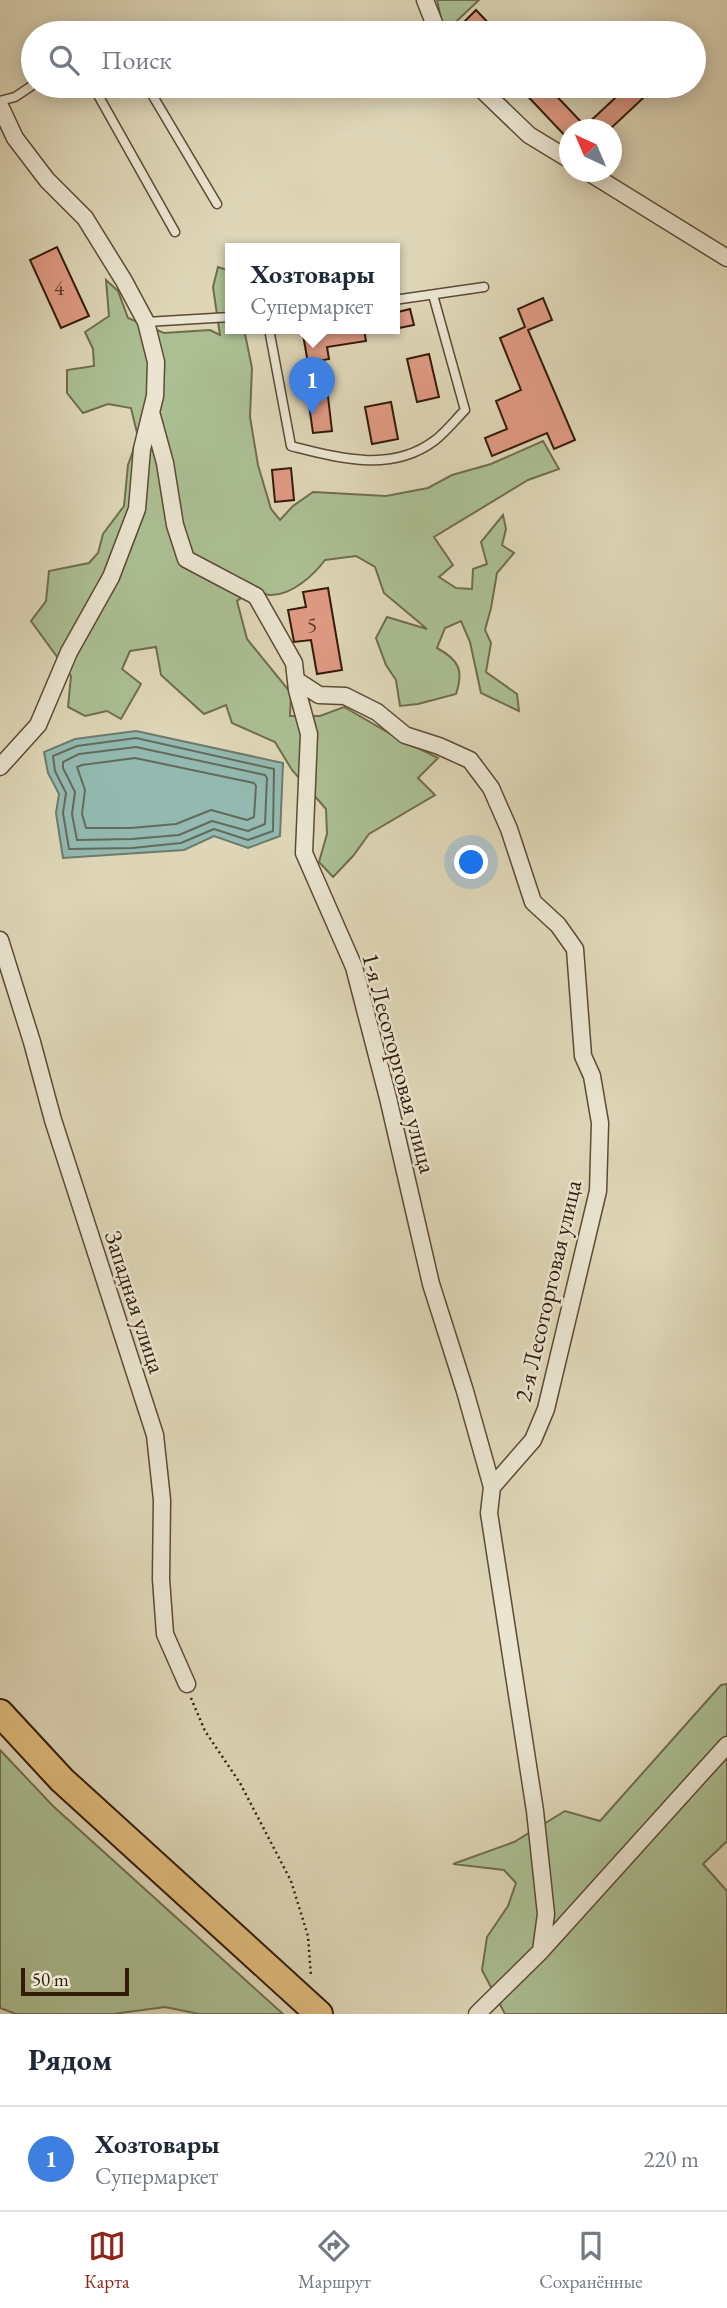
<!DOCTYPE html>
<html lang="ru">
<meta charset="utf-8">
<style>
body{margin:0;font-family:"EB Garamond",serif;background:#f2f2f3;color:#1f2937}
.compass{position:absolute;left:559px;top:119px;width:63px;height:63px;border-radius:50%;background:#fff;box-shadow:0 4px 18px #0003;rotate:316deg}
.scale{position:absolute;left:21px;bottom:18px;width:108px;box-sizing:border-box;padding-left:7px;border:4px solid #341b09;border-top:0;font-size:19px;line-height:24px;white-space:nowrap;color:#341b09;-webkit-text-stroke:5px #eae4d0;paint-order:stroke}
.you{position:absolute;left:472px;top:863px;width:24px;height:24px;margin:-18px;border:5px solid #fff;border-radius:50%;background:#1a73e8;box-shadow:0 0 0 10px #1a73e833}
.badge{display:grid;place-items:center;width:46px;height:46px;border-radius:50%;background:#8f2418;color:#fff;font-size:23px;font-weight:700}
.pin{position:absolute;translate:-50% -58px;filter:drop-shadow(0 2px 4px #0008)}
.pin::after{content:'';position:absolute;top:37px;width:24px;height:21px;background:inherit;clip-path:polygon(0 0,100% 0,50% 100%)}
.popup{position:absolute;left:225px;top:243px;width:175px;height:91px;box-sizing:border-box;display:grid;place-content:center;border-radius:0px;background:#fff;filter:drop-shadow(0 2px 5px #0005);font-size:23px;white-space:nowrap;color:#747a83}
.popup b{font-size:26px;color:#1f2937}
.popup::after{content:'';position:absolute;left:50%;top:100%;margin-left:-14px;border:14px solid transparent;border-top-color:#fff}
.list{margin:0;padding:0;list-style:none}
h2{display:flex;justify-content:space-between;align-items:center;height:91px;margin:0;padding:0 28px;font-size:30px}
h2 small{font-size:23px;font-weight:400;color:#747a83}
.list li{display:grid;grid-template-columns:46px 1fr auto;gap:21px;align-items:center;box-sizing:border-box;height:105px;padding:0 28px;border-top:2px solid #e0e1e3}
.list b{display:block;font-size:26px;white-space:nowrap}
.list p{margin:0;font-size:23px;white-space:nowrap;color:#747a83}
.list em{font-size:23px;font-style:normal;color:#747a83}
.icon{flex:none;width:38px;height:38px;fill:none;stroke:currentColor;stroke-width:2;stroke-linecap:round;stroke-linejoin:round}
.map{position:relative;flex:none;width:727px;height:2014px;overflow:hidden}
.search{position:absolute;background:#fff;box-shadow:0 4px 18px #0003;left:21px;right:21px;top:21px;height:77px;display:flex;align-items:center;gap:18px;box-sizing:border-box;padding:0 24px;border-radius:38px;color:#747a83;font-size:26px}
.sheet{height:196px;background:#fff}
nav{display:flex;justify-content:space-around;align-items:center;box-sizing:border-box;height:98px;border-top:2px solid #e0e1e3;background:#fff;font-size:19px;color:#747a83}
nav a{display:grid;justify-items:center;gap:4px}
nav .on{color:#8f2418}
.map>svg:first-child{display:block}
</style>
<div class="map">
<svg width="727" height="2014" viewBox="0 0 727 2014">
<rect width="100%" height="100%" fill="#ded6b7"/>
<filter id="stains"><feTurbulence type="fractalNoise" baseFrequency=".00286" numOctaves="4"/><feColorMatrix values="0 0 0 0 .2 0 0 0 0 .09 0 0 0 0 .02 0 0 0 .5 -.17"/></filter>
<radialGradient id="worn" r=".72"><stop offset=".6" stop-color="#630" stop-opacity="0"/><stop offset="1" stop-color="#630" stop-opacity=".3"/></radialGradient>
<path fill="#abbf93" stroke="#706d4e" stroke-width="2" d="M437 0H479L444 33Z
M218 267 230 271V329H244L252 368 250 417 258 465 271 509 280 520 293 506 313 492 386 496 428 488 452 475 491 464 543 441 559 469 528 480 434 537 453 565 439 577 456 588 472 589 473 569 487 564 481 542 503 515 506 529 502 545 514 553 497 573 491 608 485 630 491 643 486 672 517 694 519 711 481 693 470 642 461 621 445 628 437 648C459 660 464 670 456 694L418 704 400 706 396 680 386 665 376 638 387 617 427 629 384 593 375 567 356 556 325 560C314 575 291 596 270 595 265 595 259 591 254 589L237 601 247 639 291 693 290 716H320L344 707 396 737 438 758 418 778 435 795 369 834 353 856 333 877 319 862 327 834 326 809 292 770 275 742 232 723 226 705 204 714 161 675 156 647 130 651 122 669 141 684 121 719 107 711 85 716 68 707 71 676 31 621 46 601 49 571 89 563 98 553 103 534 124 506 128 465 138 437 131 408 108 404 83 413 67 393V370L94 366 93 349 85 332 109 316 106 280 118 291 128 318 164 333 210 330 220 335 213 287Z
M727 1684V1841L703 1864 727 1891V2014H505L482 1970 487 1937 508 1906 516 1883 504 1870 453 1864 514 1842 565 1811 600 1821 721 1685Z
M0 1750 53 1806 283 2014H199L165 2007 113 2014H16L0 2008Z"/>
<path fill="#93b9b0" stroke="#6d7a6d" stroke-width="2" d="M136 731 283 763 280 836 248 848 214 836 184 850 63 858 56 813 59 794 48 773 44 752 75 739Z"/>
<g fill="none" stroke-linecap="round" stroke-linejoin="round">
<path stroke="#646a5c" stroke-width="2" d="M136 738 274 769 273 831 248 840 214 829 181 843 132 848 69 849 63 813 66 793 55 771 53 756 77 746Z
M136 747 265 775 267 778 265 824 248 831 212 821 179 835 132 839 77 840 72 814 75 792 63 768V762L79 754Z
M135 758 254 783 256 786 254 817 247 820 211 810 176 824 131 828H86L82 814 85 790 77 767 82 765Z"/>
</g>
<path fill="#e09a84" stroke="#341b09" stroke-width="2" d="M476 10 498 33H469L461 25Z
M518 86H547L585 126 628 86H656L609 130H570V141Z
M57 247 89 316 61 328 30 260Z
M543 298 552 320 528 330 575 440 554 449 547 433 492 456 485 438 507 429 496 401 521 390 500 338 525 327 518 309Z
M410 309 414 325 394 329V313Z
M302 329H364L366 341 327 347 329 359 308 363Z
M429 354 439 397 417 402 407 359Z
M327 388 332 431 313 433 307 391Z
M391 402 398 439 372 444 365 407Z
M291 468 294 500 275 502 272 470Z
M328 588 342 670 317 674 311 640 294 642 288 610 306 607 303 592Z"/>
<g fill="none" stroke-linecap="round" stroke-linejoin="round">
<defs>
<path id="lane" d="M93 86 175 232
M147 86 217 204
M0 101 15 97 33 85
M394 300 484 287
M146 322 230 317
M269 329 291 446C339 458 391 473 434 441 445 433 455 420 465 410L433 295"/>
<path id="street" d="M425 0 438 33
M478 86 529 135 570 160
M0 106 15 138 47 180 85 218 124 281 146 322 156 362 155 396 142 449 137 509 111 577 69 652 38 725 0 767
M588 172 727 258
M151 412 165 463 175 525 186 559 256 596 294 663 297 690 309 734 304 853 354 967 388 1098 431 1284 465 1391 492 1487
M296 680 319 695 345 696 377 712 405 735 439 746 470 760 491 788 509 829 533 902 558 925 575 949 583 1056 592 1076 600 1123 598 1191 546 1409 533 1440 492 1487 489 1513 535 1811 546 1914 541 1951 477 2014
M0 940 32 1042 53 1120 155 1435 162 1500 161 1579 165 1634 187 1684
M541 1951 727 1745"/>
<path id="primary" d="M0 1713 62 1780 319 2014"/>
</defs>
<use href="#lane" stroke="#5e4a34" stroke-width="11"/>
<use href="#street" stroke="#5e4a34" stroke-width="19"/>
<use href="#primary" stroke="#341b09" stroke-width="30"/>
<path stroke="#341b09" stroke-width="2.5" stroke-dasharray="2 3.5" stroke-linecap="butt" d="M191 1698 205 1731 240 1783 291 1881 308 1936 311 1977"/>
<use href="#lane" stroke="#eae4d0" stroke-width="8"/>
<use href="#street" stroke="#eae4d0" stroke-width="16"/>
<use href="#primary" stroke="#dfbb7c" stroke-width="26"/>
</g>
<g text-anchor="middle" stroke-width="5" stroke-linejoin="round" paint-order="stroke">
<g font-size="21" fill="#5f3b28">
<text x="59" y="295">4</text>
<text x="312" y="632">5</text>
</g>
<g font-size="24" fill="#341b09" stroke="#eae4d0">
<text transform="translate(399 1063) rotate(75)" y="8">1-я Лесоторговая улица</text>
<text transform="translate(548 1291) rotate(-77)" y="8">2-я Лесоторговая улица</text>
<text transform="translate(135 1302) rotate(72)" y="8">Западная улица</text>
</g>
</g>
<rect width="100%" height="100%" filter="url(#stains)"/>
<rect width="100%" height="100%" fill="url(#worn)"/>
</svg>
<svg class="compass" viewBox="-18 -18 36 36"><path d="M0-13l5 13h-10z" fill="#e53935"/><path d="M0 13l5-13h-10z" fill="#747a83"/></svg>
<div class="scale">50 m</div>
<div class="you"></div>
<div class="pin badge" style="left:312px;top:415px;background:#3f7fe0">1</div>
<div class="popup"><b>Хозтовары</b>Супермаркет</div>
<div class="search"><svg class="icon" aria-label="search" viewBox="0 0 24 24"><circle cx="10" cy="10" r="6"/><path d="M15 15l6 6"/></svg>Поиск</div>
</div>
<section class="sheet">
<h2>Рядом<small></small></h2>
<ul class="list">
<li><span class="badge" style="background:#3f7fe0">1</span><div><b>Хозтовары</b><p>Супермаркет</p></div><em>220 m</em></li>
</ul>
</section>
<nav>
<a class="on"><svg class="icon" aria-label="map" viewBox="0 0 24 24"><path d="M3 6l6-2 6 2 6-2v14l-6 2-6-2-6 2zM9 4v14M15 6v14"/></svg>Карта</a>
<a><svg class="icon" aria-label="directions" viewBox="0 0 24 24"><path d="M12 3l9 9-9 9-9-9zM9 14v-3h6M13 9l2 2-2 2"/></svg>Маршрут</a>
<a><svg class="icon" aria-label="saved" viewBox="0 0 24 24"><path d="M7 4h10v16l-5-4-5 4z"/></svg>Сохранённые</a>
</nav>
